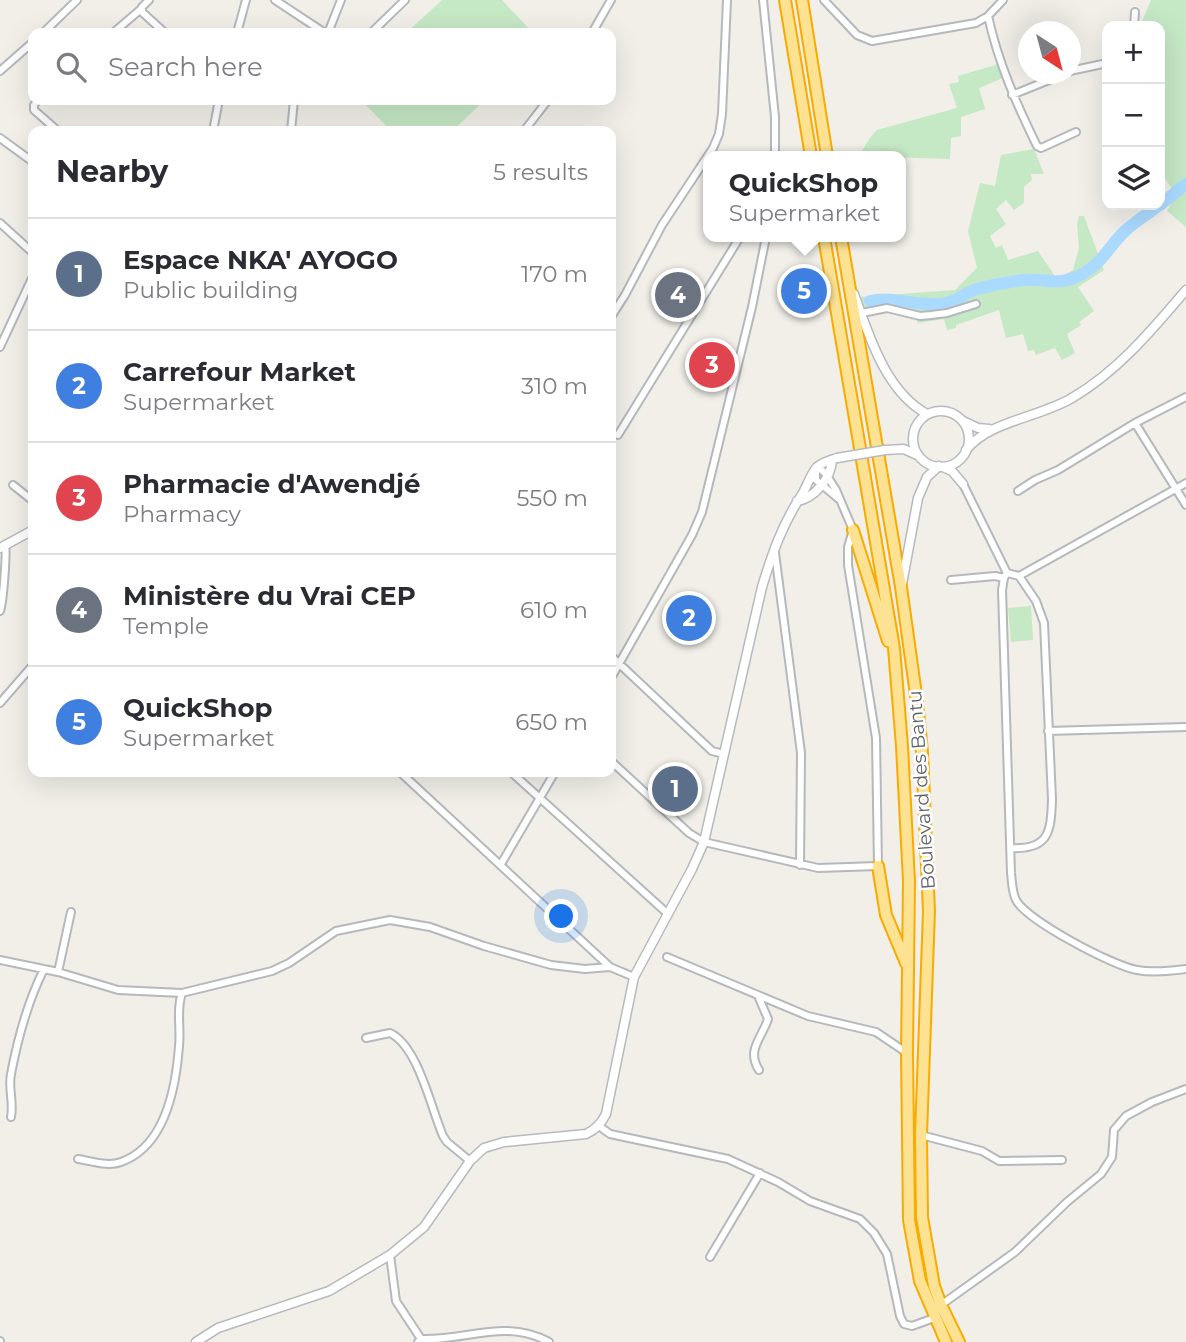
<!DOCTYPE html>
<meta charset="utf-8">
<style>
body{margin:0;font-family:Montserrat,sans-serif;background:#f7f7f7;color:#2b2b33}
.controls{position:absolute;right:21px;top:21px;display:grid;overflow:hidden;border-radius:14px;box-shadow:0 7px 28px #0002}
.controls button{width:63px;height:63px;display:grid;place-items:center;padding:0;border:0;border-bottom:2px solid #e1e1e2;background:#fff;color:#2b2b33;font:35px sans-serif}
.compass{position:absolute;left:1018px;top:21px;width:63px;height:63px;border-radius:50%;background:#fff;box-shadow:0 7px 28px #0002;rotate:144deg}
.you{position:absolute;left:562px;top:917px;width:24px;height:24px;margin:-18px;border:5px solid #fff;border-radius:50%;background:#1a73e8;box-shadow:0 0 0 10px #1a73e833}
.badge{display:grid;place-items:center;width:46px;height:46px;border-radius:50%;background:#ea4335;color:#fff;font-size:23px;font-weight:700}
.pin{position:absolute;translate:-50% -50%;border:4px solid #fff;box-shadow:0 2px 7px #0006}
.popup{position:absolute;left:703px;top:151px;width:203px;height:91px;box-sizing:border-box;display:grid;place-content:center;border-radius:14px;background:#fff;filter:drop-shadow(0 2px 5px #0005);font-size:23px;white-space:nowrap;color:#7c7c81}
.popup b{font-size:26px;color:#2b2b33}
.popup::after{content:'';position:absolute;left:50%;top:100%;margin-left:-14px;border:14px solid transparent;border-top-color:#fff}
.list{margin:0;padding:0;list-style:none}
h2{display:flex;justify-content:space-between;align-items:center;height:91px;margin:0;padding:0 28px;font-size:30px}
h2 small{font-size:23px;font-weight:400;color:#7c7c81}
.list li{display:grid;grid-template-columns:46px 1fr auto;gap:21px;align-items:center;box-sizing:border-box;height:112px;padding:0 28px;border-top:2px solid #e1e1e2}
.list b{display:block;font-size:26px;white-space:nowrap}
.list p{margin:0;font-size:23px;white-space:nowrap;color:#7c7c81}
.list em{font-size:23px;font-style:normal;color:#7c7c81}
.icon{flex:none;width:38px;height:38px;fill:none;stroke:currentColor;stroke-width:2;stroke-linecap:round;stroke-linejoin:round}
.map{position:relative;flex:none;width:1186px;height:1342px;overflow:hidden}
.search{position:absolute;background:#fff;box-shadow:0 7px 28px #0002;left:28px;top:28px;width:588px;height:77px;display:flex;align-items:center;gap:18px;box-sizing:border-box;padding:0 24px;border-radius:14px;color:#7c7c81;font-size:26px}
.panel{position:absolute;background:#fff;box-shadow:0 7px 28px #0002;left:28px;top:126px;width:588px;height:651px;border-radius:14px}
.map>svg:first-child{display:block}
</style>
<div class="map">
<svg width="1186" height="1342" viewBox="0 0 1186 1342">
<rect width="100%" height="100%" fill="#f1efe8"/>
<path fill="#c5e8c5" d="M442 0H502L533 33H406Z
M1151 0H1186V227L1167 211 1176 195 1160 171V26H1140Z
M999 64 1003 78 979 88 985 109 961 117V136L951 138 950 159 859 156 869 139 877 130 957 108 949 84 959 82 958 76Z
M361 100H485L452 131H391Z
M1034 149 1044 174H1031L1032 180 1024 187V203L1014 210 1006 200 996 209 1006 224 990 236 996 248 1002 245 1008 260 1038 251 1057 279 1073 270 1079 248 1077 225 1079 216H1084L1104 270 1078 287 1094 311 1079 322 1081 325 1067 334 1075 353 1062 360 1055 348 1036 355 1034 350 1028 351 1023 334 1006 338 999 310 956 325V328L947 330 944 319 918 323 910 309 866 314 860 297 955 290 977 268 968 231 980 183 995 186 1001 155Z
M1031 606 1033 640 1011 642 1008 608Z"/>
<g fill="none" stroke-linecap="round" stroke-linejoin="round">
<path stroke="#aadaff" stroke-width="12" d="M1160 205 1186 184
M870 301C894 296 916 306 940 304 954 303 962 295 974 290 987 286 1003 283 1016 281 1045 275 1054 290 1084 273 1104 261 1109 246 1125 231 1136 221 1148 214 1159 205"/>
<defs>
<path id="street" d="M149 0 142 7V12L165 33
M275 0 325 33
M763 0 775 117V156
M824 0 857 35 872 41 976 23 988 16 1003 0
M988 16C998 62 1016 103 1037 146L1041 148 1076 132
M1134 26 1135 12
M43 33 77 0
M113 33 141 9
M237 33 246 0
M328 33 341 0
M371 33 405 0
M592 33 611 0
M0 71 33 42
M1070 71 1107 63
M1012 95 1064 74
M38 100 34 105V110L58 131
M213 131 219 100
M291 131 294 100
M524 131 548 100
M0 138 33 162
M0 223 33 253
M862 313 887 308 920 316 931 315 947 313 976 304
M611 317 625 295 662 225 713 148 719 134 722 114 727 0
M0 347 33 276
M1135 423 1186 505
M618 435 740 237
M816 471V480L840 500
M963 484 1007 573 1004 578 1002 590 1011 873C1012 881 1012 892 1016 900 1026 920 1113 966 1137 970 1153 973 1170 971 1186 969
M13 485 33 501
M1018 491 1035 480 1058 470 1135 423 1186 397
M775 553 801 753 800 865
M1007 573 1019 576 1036 601 1044 623 1052 799C1051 832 1049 850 1011 848
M1019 576 1186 483
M951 580 995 576 1004 578
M0 611C3 604 7 551 5 545
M611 656 712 751 724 754
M611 678 692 535 702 512 752 307 766 237
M0 703 33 665
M1048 731 1186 727
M611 761 689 833 704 842 818 868 878 866 876 738 848 565V547L853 530 836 490 826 474 818 467
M400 772 610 967 634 977
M511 772 668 914
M501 864 555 772
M667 957 808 1016 876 1032 907 1053
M0 960 58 972 118 990 182 993 272 971 289 963 336 931 390 920 430 927 484 946 551 965 585 969 610 967
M58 972 71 912
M366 1038 390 1033C418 1046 431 1108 443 1136L447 1142 470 1161
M759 1070C746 1050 762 1038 768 1019L759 998
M11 1117C14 1103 8 1088 11 1074 18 1037 27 1003 44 969
M599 1126 610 1134 728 1159 778 1182 810 1201 860 1219 874 1233 887 1254 900 1316 904 1324 912 1326 934 1318
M921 1135 982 1151 999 1161 1062 1160
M78 1159C92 1161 108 1167 121 1162 166 1146 176 1087 179 1046 181 1028 176 1010 182 993
M390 1255 396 1301 423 1342
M710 1257 760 1173
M941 1305 1015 1252 1067 1202 1101 1174 1112 1157 1114 1130 1126 1116 1152 1102 1186 1089
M0 1341V1342
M418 1342 421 1339C466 1341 505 1318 549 1342"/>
<path id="secondary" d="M854 294C869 336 886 392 927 414
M913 439a28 28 0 1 1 56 0a28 28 0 1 1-56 0Z
M963 421 978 428 989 429
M885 450 904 449 919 456
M966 450C989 421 1038 418 1072 398 1118 371 1152 330 1186 290
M943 467 952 471 963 484
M797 501C815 498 831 478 832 460
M0 548 33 530
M902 584 918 498 927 477 939 466
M196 1342 218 1328 329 1291 390 1255 424 1227 470 1161 484 1148 504 1142 586 1134C596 1129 601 1124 606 1114L634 977 692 869 704 842 762 587C772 554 782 525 801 496 807 487 810 475 817 467 823 462 830 460 837 458"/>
<path id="highway" d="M785 0 811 156
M802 0 827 156
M824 237 894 648 902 746 909 881 907 1053 909 1220 920 1281 946 1342
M841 237 901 587 917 702 922 752 929 911 921 1135 922 1217 934 1286 941 1305 959 1342
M853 530 888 641
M878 866 886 915 906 963"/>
</defs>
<use href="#street" stroke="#b5b8bc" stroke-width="10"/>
<use href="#secondary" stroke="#b6babf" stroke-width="11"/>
<use href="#highway" stroke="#f9ab00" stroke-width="14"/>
<use href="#street" stroke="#fff" stroke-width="6"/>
<use href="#secondary" stroke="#fff" stroke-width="8"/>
<use href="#highway" stroke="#fde293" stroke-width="10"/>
<defs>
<path id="secondary-bridge" d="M837 458 885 450"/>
</defs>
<use href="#secondary-bridge" stroke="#b6babf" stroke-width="11" stroke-linecap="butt"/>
<use href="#secondary-bridge" stroke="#fff" stroke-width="8"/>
</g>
<g text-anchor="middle" stroke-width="5" stroke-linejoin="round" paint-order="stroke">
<g font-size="19" fill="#5f6368" stroke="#fff">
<text transform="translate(921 790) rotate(-94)" y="7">Boulevard des Bantu</text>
</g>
</g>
</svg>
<div class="controls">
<button>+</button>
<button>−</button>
<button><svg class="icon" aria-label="layers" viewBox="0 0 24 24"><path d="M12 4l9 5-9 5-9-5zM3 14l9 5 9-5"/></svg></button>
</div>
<svg class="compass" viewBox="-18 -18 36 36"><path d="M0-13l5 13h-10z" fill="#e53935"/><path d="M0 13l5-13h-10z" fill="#7c7c81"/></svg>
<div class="you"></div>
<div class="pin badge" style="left:675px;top:789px;background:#5c6f8a">1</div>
<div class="pin badge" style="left:689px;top:618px;background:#3f7fe0">2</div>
<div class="pin badge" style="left:712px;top:365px;background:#e0444e">3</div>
<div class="pin badge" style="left:678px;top:295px;background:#6b7280">4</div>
<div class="pin badge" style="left:804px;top:291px;background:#3f7fe0">5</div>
<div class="popup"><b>QuickShop</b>Supermarket</div>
<div class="search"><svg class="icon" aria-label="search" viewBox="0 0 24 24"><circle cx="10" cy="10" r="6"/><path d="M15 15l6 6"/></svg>Search here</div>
<section class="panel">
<h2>Nearby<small>5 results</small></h2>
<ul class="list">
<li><span class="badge" style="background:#5c6f8a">1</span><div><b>Espace NKA' AYOGO</b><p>Public building</p></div><em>170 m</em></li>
<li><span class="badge" style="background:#3f7fe0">2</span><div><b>Carrefour Market</b><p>Supermarket</p></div><em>310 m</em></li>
<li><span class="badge" style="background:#e0444e">3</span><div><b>Pharmacie d'Awendjé</b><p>Pharmacy</p></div><em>550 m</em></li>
<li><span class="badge" style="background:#6b7280">4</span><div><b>Ministère du Vrai CEP</b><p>Temple</p></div><em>610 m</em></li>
<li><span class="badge" style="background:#3f7fe0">5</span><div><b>QuickShop</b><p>Supermarket</p></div><em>650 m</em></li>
</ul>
</section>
</div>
